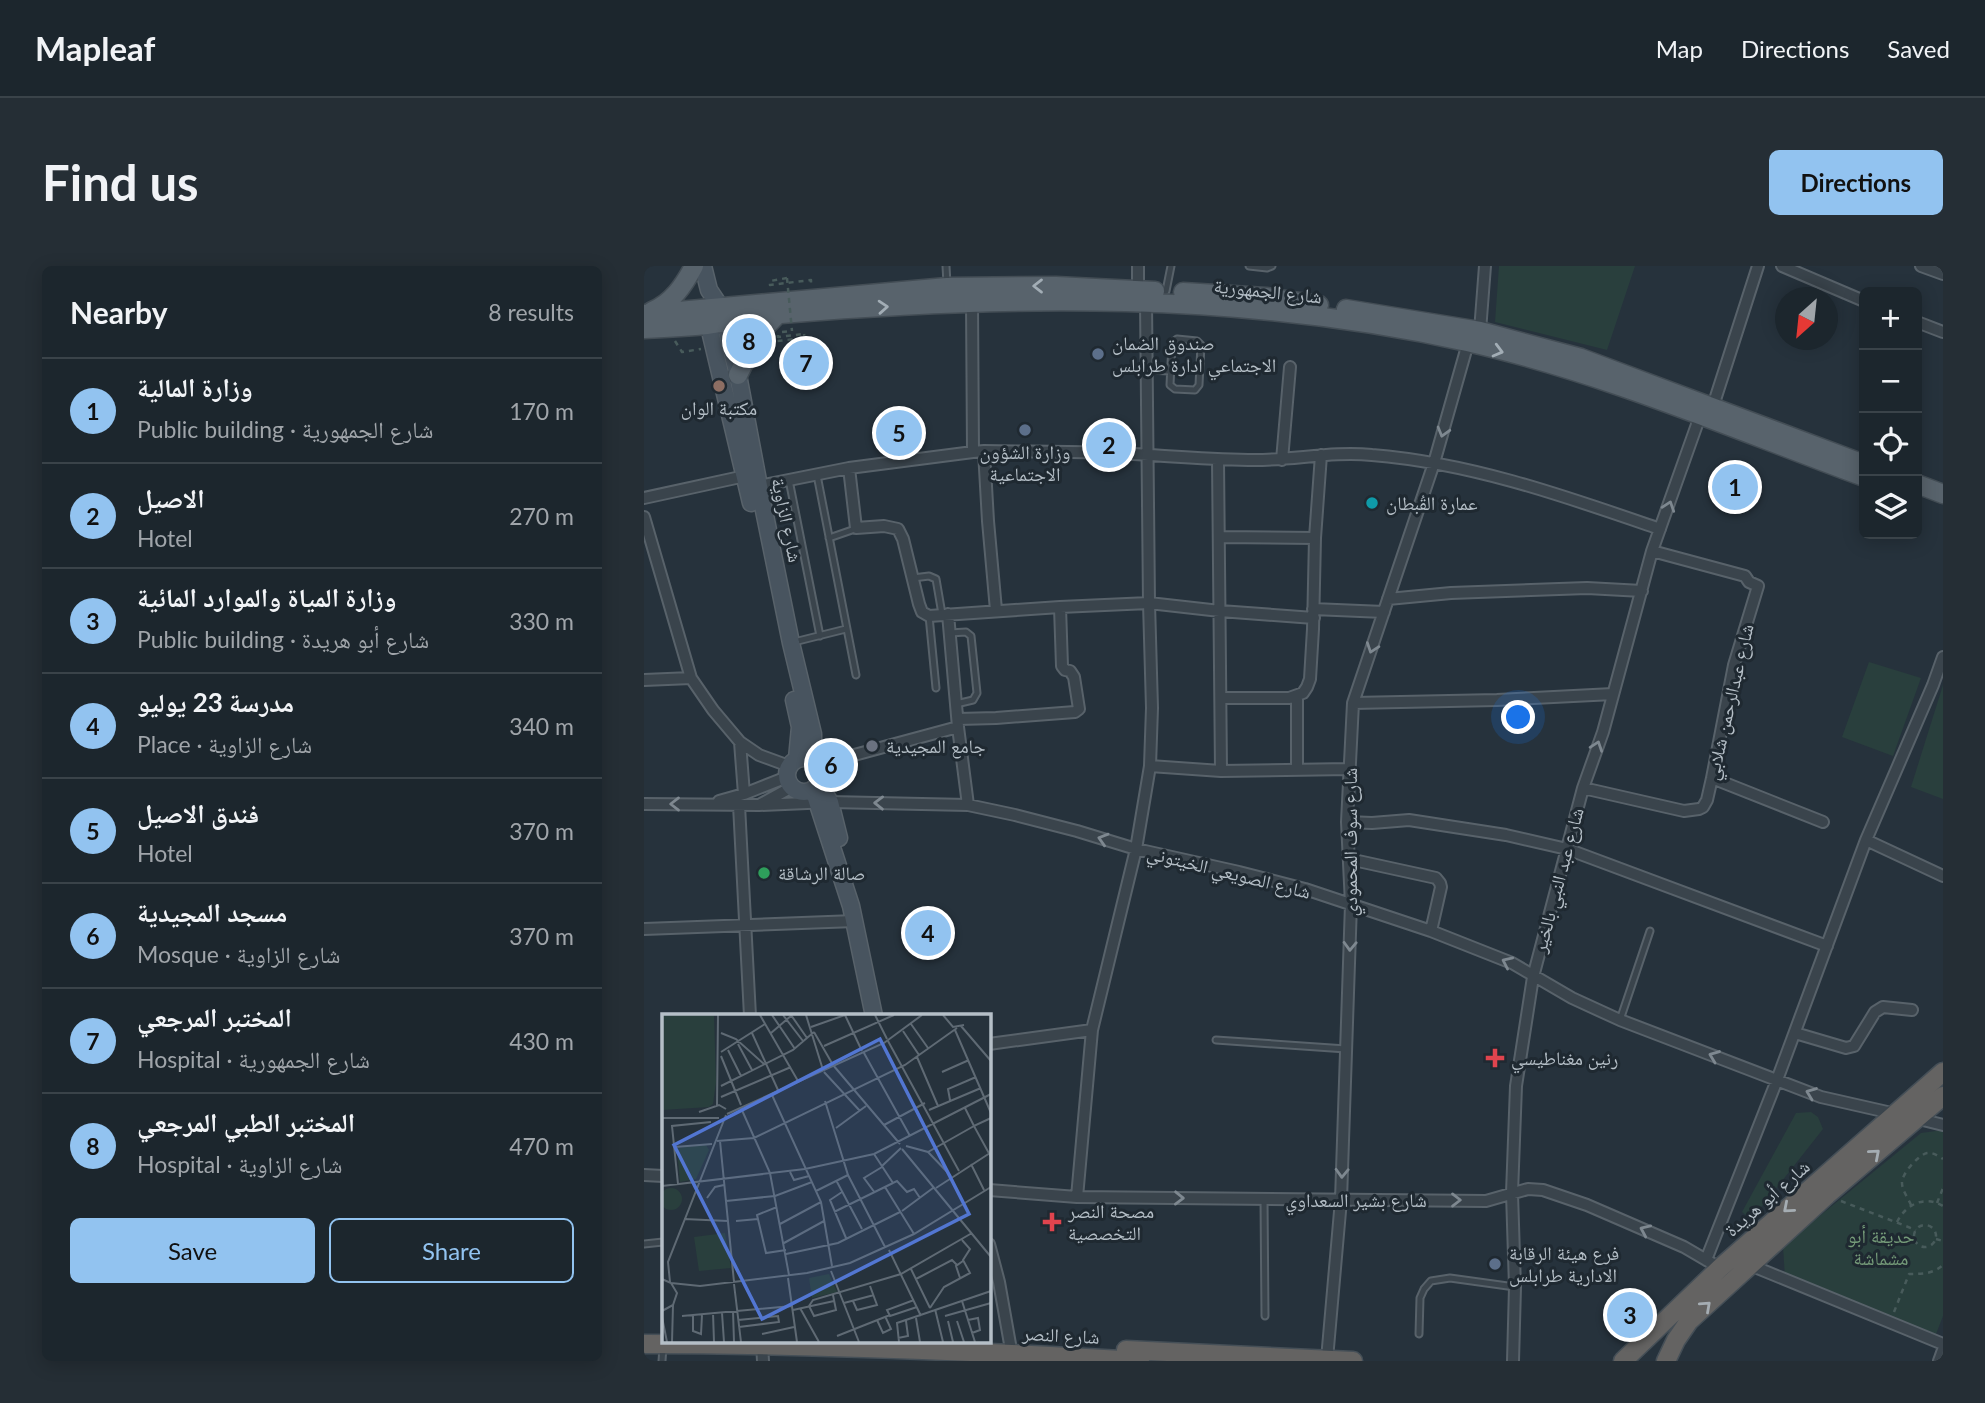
<!DOCTYPE html>
<meta charset="utf-8">
<style>
body{margin:0;font-family:Lato,"Noto Naskh Arabic",sans-serif;background:#252e35;color:#f1f3f6}
.controls{position:absolute;right:21px;top:21px;display:grid;overflow:hidden;border-radius:10px;box-shadow:0 4px 18px #0003}
.controls button{width:63px;height:63px;display:grid;place-items:center;padding:0;border:0;border-bottom:2px solid #3a4349;background:#1c262d;color:#f1f3f6;font:35px sans-serif}
.compass{position:absolute;left:1131px;top:21px;width:63px;height:63px;border-radius:50%;background:#1c262d;box-shadow:0 4px 18px #0003;rotate:207deg}
.you{position:absolute;left:875px;top:452px;width:24px;height:24px;margin:-18px;border:5px solid #fff;border-radius:50%;background:#1a73e8;box-shadow:0 0 0 10px #1a73e833}
.badge{display:grid;place-items:center;width:46px;height:46px;border-radius:50%;background:#92c3f0;color:#111;font-size:23px;font-weight:700}
.pin{position:absolute;translate:-50% -50%;border:4px solid #fff;box-shadow:0 2px 7px #0006}
.list{margin:0;padding:0;list-style:none}
h2{display:flex;justify-content:space-between;align-items:center;height:91px;margin:0;padding:0 28px;font-size:30px}
h2 small{font-size:23px;font-weight:400;color:#a0a5aa}
.list li{display:grid;grid-template-columns:46px 1fr auto;gap:21px;align-items:center;box-sizing:border-box;height:105px;padding:0 28px;border-top:2px solid #3a4349}
.list b{display:block;font-size:26px;white-space:nowrap}
.list p{margin:0;font-size:23px;white-space:nowrap;color:#a0a5aa}
.list em{font-size:23px;font-style:normal;color:#a0a5aa}
.actions{display:flex;gap:14px;padding:21px 28px}
.actions a{flex:1;padding:16px 0;border:2px solid #92c3f0;border-radius:10px;text-align:center;font-size:24px;color:#92c3f0}
.actions .main{background:#92c3f0;color:#111}
.icon{flex:none;width:38px;height:38px;fill:none;stroke:currentColor;stroke-width:2;stroke-linecap:round;stroke-linejoin:round}
.map{position:relative;flex:none;width:1299px;height:1095px;overflow:hidden;border-radius:10px}
header{display:flex;align-items:center;gap:42px;box-sizing:border-box;height:98px;padding:0 35px;background:#1c262d;border-bottom:2px solid #3a4349}
header strong{font-size:33px}
nav{display:flex;gap:38px;margin-inline-start:auto;font-size:24px}
.intro{display:flex;align-items:center;justify-content:space-between;box-sizing:border-box;height:168px;padding:0 42px}
h1{margin:0;font-size:49px}
.button{padding:18px 32px;border-radius:10px;background:#92c3f0;color:#111;font-size:24px;font-weight:700}
main{display:flex;gap:42px;padding:0 42px}
aside{flex:1;background:#1c262d;border-radius:10px;box-shadow:0 4px 18px #0003}
.map>svg:first-child{display:block}
</style>
<header>
<strong>Mapleaf</strong>
<nav><a>Map</a><a>Directions</a><a>Saved</a></nav>
</header>
<div class="intro"><h1>Find us</h1><a class="button">Directions</a></div>
<main>
<aside>
<h2>Nearby<small>8 results</small></h2>
<ul class="list">
<li><span class="badge">1</span><div><b>وزارة المالية</b><p>Public building · شارع الجمهورية</p></div><em>170 m</em></li>
<li><span class="badge">2</span><div><b>الاصيل</b><p>Hotel</p></div><em>270 m</em></li>
<li><span class="badge">3</span><div><b>وزارة المياة والموارد المائية</b><p>Public building · شارع أبو هريدة</p></div><em>330 m</em></li>
<li><span class="badge">4</span><div><b>مدرسة 23 يوليو</b><p>Place · شارع الزاوية</p></div><em>340 m</em></li>
<li><span class="badge">5</span><div><b>فندق الاصيل</b><p>Hotel</p></div><em>370 m</em></li>
<li><span class="badge">6</span><div><b>مسجد المجيدية</b><p>Mosque · شارع الزاوية</p></div><em>370 m</em></li>
<li><span class="badge">7</span><div><b>المختبر المرجعي</b><p>Hospital · شارع الجمهورية</p></div><em>430 m</em></li>
<li><span class="badge">8</span><div><b>المختبر الطبي المرجعي</b><p>Hospital · شارع الزاوية</p></div><em>470 m</em></li>
</ul>
<div class="actions"><a class="main">Save</a><a>Share</a></div>
</aside>
<div class="map">
<svg width="1299" height="1095" viewBox="0 0 1299 1095">
<rect width="100%" height="100%" fill="#26323c"/>
<path fill="#293f3d" d="M855 0H991L963 84 851 56Z
M1225 396 1277 412 1249 490 1198 471Z
M1299 419V533L1267 521Z
M1167 846 1174 851 1179 863 1107 954 1098 946 1152 847Z
M1299 864V1050L1292 1068 1141 1012 1139 980 1277 867Z"/>
<g fill="none" stroke-linecap="round" stroke-linejoin="round">
<defs>
<path id="service" d="M302 0 303 18
M605 0 623 2 628 0
M522 25 527 0
M533 73 553 75 557 79 555 119 551 124 531 123 526 119 528 77Z
M502 104 526 105
M173 209 212 409
M145 214 176 370
M185 272 211 263
M269 312 285 310 292 313 298 348
M285 350 292 422
M306 367 322 366 327 370 333 427 329 434 312 438
M150 376 202 363
M976 754 1006 665
M572 774 702 783
M620 933 621 1050
M0 978 19 976
M775 1068 776 1032 780 1023 787 1015 806 1012 871 1021
M18 1095 19 1081"/>
<path id="minor" d="M1138 0 1220 35
M1277 0 1299 8
M494 23V0
M328 36 329 186 340 185 344 255 352 344
M1273 56 1299 66
M836 65 841 0
M1069 140 1114 0
M340 185C395 186 450 185 505 189 541 191 576 194 611 194 651 194 689 185 728 189 828 197 923 231 1016 263
M574 194 577 505
M638 194 646 101
M205 202 212 262 240 260 254 263 259 273 275 338 278 346 285 350 416 341 505 337 576 345 670 352
M115 220 205 202 329 186
M0 232 101 210
M0 251 47 412 69 444 96 476 115 489 145 500
M575 271 671 272
M744 333 807 327 943 322 998 325
M669 343 740 346
M304 348 314 461 324 539
M0 414 47 412
M578 432H645L659 427 663 421 666 413 669 363 671 272 677 189
M709 437 853 434 969 428
M314 453 352 452 431 446 435 443 430 411 426 405 421 404 418 400 416 341
M96 476 100 528
M173 499 314 461
M506 500 577 505 705 503
M653 504V430
M1068 512 1179 556
M939 522 1040 545 1055 543 1059 541 1063 534 1068 512 1090 399 1114 320 1105 316 1101 310 1008 285
M75 535 100 528 143 511
M0 538 115 539 186 536 324 539 371 549 433 565 492 583 595 606 661 623 787 665 868 697 928 732 976 754 1177 831 1252 848
M117 538 148 521
M95 539 106 750
M703 556 728 557 765 554 862 569 923 583 1183 680
M1222 574 1299 610
M705 593 792 612 796 617 797 621 787 665
M0 663 211 655
M1151 767 1202 782 1210 780 1231 746 1239 741 1268 744
M345 778 448 764
M1271 852 1299 859
M0 909 19 910
M345 924 433 931 842 935 884 923 899 924 943 939 1040 981 1076 1002
M433 931 448 764 492 583 506 500 508 442 505 337 502 36
M345 978 355 1016 366 1078
M1062 994 1133 814 1222 574 1289 419 1299 391
M1106 999 1299 1078
M118 1078 119 1095
M683 1093 697 934 707 638 703 556 709 437 790 197 824 77
M869 1095 871 1021 868 927 872 820 889 711 939 522 959 466 1008 285 1056 150
M1295 1095 1299 1084"/>
<path id="secondary" d="M59 0 65 24 77 42 94 109 115 220 147 377 169 468V495
M62 48 107 237
M150 434 156 461 153 493
M143 509a17 17 0 1 1 34 0a17 17 0 1 1-34 0Z
M174 517 186 536 195 572
M169 523 207 640 230 750"/>
<path id="primary" d="M539 26 622 31 675 39
M702 43 836 65 937 92 1220 198
M8 45C28 37 40 19 50 0
M0 48 303 21 412 20 511 25
M0 63C21 62 42 61 63 59 87 56 112 50 137 48 366 29 598 26 823 76 960 107 1089 163 1220 211
M94 109 114 69 134 48
M1273 218 1299 228"/>
<path id="trunk" d="M0 1078C165 1078 331 1085 496 1095
M482 1084 709 1095
M979 1095 1076 1002 1299 806
M1022 1095 1032 1074 1045 1055 1183 929 1299 830"/>
</defs>
<use href="#service" stroke="#58626a" stroke-width="9"/>
<use href="#minor" stroke="#58626a" stroke-width="14"/>
<use href="#secondary" stroke="#58626a" stroke-width="19"/>
<use href="#primary" stroke="#434d55" stroke-width="21"/>
<use href="#trunk" stroke="#454f57" stroke-width="21"/>
<path stroke="#485b5b" stroke-width="2.5" stroke-dasharray="5 5" stroke-linecap="butt" d="M143 12 126 15V19L167 14V18
M138 66 148 65
M134 69V71L160 68
M31 75 38 86 57 83
M125 80 133 75 161 72 160 68
M1197 935 1272 964
M1293 937 1299 922
M1267 939C1264 932 1258 924 1258 917 1257 909 1274 889 1283 887 1289 886 1294 890 1299 893
M1253 956C1262 938 1281 929 1299 940
M1270 970a11 11 0 1 1 22 0a11 11 0 1 1-22 0Z
M1292 973 1299 975
M1250 1046 1265 1008C1278 1008 1289 1008 1299 999"/>
<use href="#service" stroke="#3a444c" stroke-width="5"/>
<use href="#minor" stroke="#3a444c" stroke-width="10"/>
<use href="#secondary" stroke="#48545f" stroke-width="16"/>
<use href="#primary" stroke="#58636c" stroke-width="18"/>
<use href="#trunk" stroke="#646362" stroke-width="18"/>
<path stroke="#485b5b" stroke-width="2.5" stroke-dasharray="5 5" stroke-linecap="butt" d="M143 12 148 65"/>
</g>
<defs><path id="oneway-chevron" d="M-2-3.5L2.5 0L-2 3.5" fill="none" stroke-width="1.6" stroke-linecap="round" stroke-linejoin="round" transform="scale(1.75)"/></defs>
<g stroke="#a2adb5">
<use href="#oneway-chevron" transform="translate(394 20) rotate(-180)"/>
<use href="#oneway-chevron" transform="translate(239 41) rotate(-4)"/>
<use href="#oneway-chevron" transform="translate(854 85) rotate(15)"/>
</g>
<g stroke="#7e8890">
<use href="#oneway-chevron" transform="translate(799 166) rotate(106)"/>
<use href="#oneway-chevron" transform="translate(1025 240) rotate(-71)"/>
<use href="#oneway-chevron" transform="translate(728 382) rotate(109)"/>
<use href="#oneway-chevron" transform="translate(953 480) rotate(-71)"/>
<use href="#oneway-chevron" transform="translate(235 537) rotate(-179)"/>
<use href="#oneway-chevron" transform="translate(31 538) rotate(180)"/>
<use href="#oneway-chevron" transform="translate(459 573) rotate(-163)"/>
<use href="#oneway-chevron" transform="translate(706 680) rotate(92)"/>
<use href="#oneway-chevron" transform="translate(863 696) rotate(-155)"/>
<use href="#oneway-chevron" transform="translate(1070 790) rotate(-159)"/>
<use href="#oneway-chevron" transform="translate(1167 827) rotate(-159)"/>
<use href="#oneway-chevron" transform="translate(698 907) rotate(92)"/>
<use href="#oneway-chevron" transform="translate(535 932) rotate(1)"/>
<use href="#oneway-chevron" transform="translate(812 934)"/>
<use href="#oneway-chevron" transform="translate(1001 964) rotate(-156)"/>
</g>
<g stroke="#a5adb3">
<use href="#oneway-chevron" transform="translate(1231 888) rotate(-41)"/>
<use href="#oneway-chevron" transform="translate(1144 942) rotate(139)"/>
<use href="#oneway-chevron" transform="translate(1062 1040) rotate(-42)"/>
</g>
<g fill="#5c6f8a" stroke="#1f2931" stroke-width="2.5">
<circle cx="454" cy="88" r="7"/>
<circle cx="381" cy="164" r="7"/>
<circle cx="851" cy="998" r="7"/>
</g>
<circle fill="#8d6e63" stroke="#1f2931" stroke-width="2.5" cx="75" cy="120" r="7"/>
<circle fill="#0f9aa8" stroke="#1f2931" stroke-width="2.5" cx="728" cy="237" r="7"/>
<circle fill="#6b7280" stroke="#1f2931" stroke-width="2.5" cx="228" cy="480" r="7"/>
<circle fill="#2e9e5b" stroke="#1f2931" stroke-width="2.5" cx="120" cy="607" r="7"/>
<g fill="#e0444e" stroke="#1f2931" stroke-width="2.5">
<path d="M847.5 781.5h7v7h7v7h-7v7h-7v-7h-7v-7h7z"/>
<path d="M404.5 945.5h7v7h7v7h-7v7h-7v-7h-7v-7h7z"/>
</g>
<g text-anchor="middle" stroke-width="6" stroke-linejoin="round" paint-order="stroke">
<g font-size="19" fill="#b5bfc7" stroke="#1f2931">
<text transform="translate(624 25) rotate(6)" y="7">شارع الجمهورية</text>
<text transform="translate(143 254) rotate(78)" y="7">شارع الزاوية</text>
<text transform="translate(1085 436) rotate(-77)" y="7">شارع عبدالرحمن شلابي</text>
<text transform="translate(706 576) rotate(-90)" y="7">شارع سوف المحمودي</text>
<text transform="translate(585 606) rotate(14)" y="7">شارع الصويعي الخيتوني</text>
<text transform="translate(914 614) rotate(-75)" y="7">شارع عبد النبي بالخير</text>
<text transform="translate(1123 932) rotate(-41)" y="7">شارع أبو هريدة</text>
<text x="712" y="941">شارع بشير السعداوي</text>
<text transform="translate(417 1069) rotate(3)" y="7">شارع النصر</text>
</g>
<g font-size="19" fill="#b5bfc7" stroke="#1f2931" text-anchor="start">
<text x="468" y="84">صندوق الضمان<tspan x="468" dy="22">الاجتماعي ادارة طرابلس</tspan></text>
<text x="75" y="149" text-anchor="middle">مكتبة الوان</text>
<text x="381" y="193" text-anchor="middle">وزارة الشؤون<tspan x="381" dy="22">الاجتماعية</tspan></text>
<text x="742" y="244">عمارة القُبطان</text>
<text x="242" y="487">جامع المجيدية</text>
<text x="134" y="614">صالة الرشاقة</text>
<text x="867" y="799">رنين مغناطيسي</text>
<text x="424" y="952">مصحة النصر<tspan x="424" dy="22">التخصصية</tspan></text>
<text x="865" y="994">فرع هيئة الرقابة<tspan x="865" dy="22">الادارية طرابلس</tspan></text>
</g>
<g font-size="19" fill="#759b79" stroke="#1f2931">
<text x="1237" y="977">حديقة أبو<tspan x="1237" dy="22">مشماشة</tspan></text>
</g>
</g>
<g transform="translate(18 748)">
<rect width="329" height="329" fill="#26323c"/>
<path d="M0 1H52L54 68 51 90 47 93 0 96ZM44 131 47 136 34 165 18 168 15 134ZM-2 185a11 11 0 1 1 22 0a11 11 0 1 1-22 0ZM63 219 69 254 37 257 32 223ZM167 260 175 278 150 284 147 264Z" fill="#293f3d"/>
<path fill="none" stroke="#5f6a74" stroke-width="2" d="M98 1 136 67M110 1 133 35M121 1 141 27M129 1 145 24M144 1 161 56M183 1 200 37M213 1 225 25M281 1 291 13 302 11M249 10 266 34M299 12 329 47M149 13 183 1M293 16 329 99M241 17 257 41M152 18 171 51M59 19 74 25 102 50M90 19 116 76M109 19 130 1M226 27 297 157M76 30 90 56M162 32 232 1M66 36 79 62M59 38 103 10M202 39 248 122M59 42 79 91M255 43 276 92M171 51 238 130M162 58 198 97M280 58 307 46M59 72 131 36 152 18M110 81 159 188 170 252M59 83 129 53M288 86 286 75 314 63M163 87 186 161 223 233M55 92 56 1M79 94 108 159 127 261M303 94 312 112 329 104M267 96 319 74M37 98 57 91 64 95M65 100 222 29 260 1M0 104H57M222 111 263 89M174 114 204 92M55 127 92 124 243 51 295 14M58 127 72 268M244 132 266 138 289 162M13 133 50 130M240 135 329 243M266 138 312 112 329 143M212 140 231 169 235 167 245 178 252 175 258 184M309 150 322 176M220 152 239 134M128 158 132 166 147 162M174 166 200 215M16 170 10 112 49 108M0 172 143 155 212 140 329 80M223 173 252 220M274 174 328 139M154 177 186 161M180 178 168 186 184 224M213 179 202 164 220 153M45 184 53 173 62 171M64 187 113 182 150 168M115 193 95 201 104 239 124 236M240 197 271 174M172 198 231 169M22 205 66 207M74 207 96 205M118 210 159 188M122 229 162 207M227 236 259 302M124 240 176 229 238 198M249 255 268 294M169 257 197 328M126 264 135 328M298 264 294 252 301 247M0 265 9 269 15 279 11 291 0 297M254 265 290 246 295 251M8 268 6 248 64 101M9 269 38 272 145 259 188 249 252 220 329 173M72 270 79 328M171 281 174 296 152 302 147 292 151 286 239 260 310 219M252 286 225 296 228 302 255 293M191 287 195 296 215 291 208 272M300 287 313 328M182 289 212 281M138 294 157 328M268 294 282 273 308 259 301 246 308 235 300 226M273 295 281 328M131 296 172 287M71 297 72 328M51 299 52 328M60 299 62 328M31 301V317L39 320 40 301M20 302 130 292M283 302 329 289M0 303 5 328M254 304 258 328M76 306 116 302 117 308 77 313M215 306 221 319 229 315 223 302M306 306 316 304 318 316 310 319M286 307 291 328M295 307 302 328M100 320 132 313M175 322 228 301M236 324 246 322 244 307M10 328 11 291M237 328 235 309 329 277"/>
<path fill="#5276d2" fill-opacity="0.15" stroke="#5276d2" stroke-width="3.5" d="M218 25 307 200 100 305 12 131Z"/>
<rect width="329" height="329" fill="none" stroke="#b5bfc7" stroke-width="3.5"/>
</g>
</svg>
<div class="controls">
<button>+</button>
<button>−</button>
<button><svg class="icon" aria-label="locate" viewBox="0 0 24 24"><circle cx="12" cy="12" r="6"/><path d="M12 2v4M12 18v4M2 12h4M18 12h4"/></svg></button>
<button><svg class="icon" aria-label="layers" viewBox="0 0 24 24"><path d="M12 4l9 5-9 5-9-5zM3 14l9 5 9-5"/></svg></button>
</div>
<svg class="compass" viewBox="-18 -18 36 36"><path d="M0-13l5 13h-10z" fill="#e53935"/><path d="M0 13l5-13h-10z" fill="#a0a5aa"/></svg>
<div class="you"></div>
<div class="pin badge" style="left:1091px;top:221px">1</div>
<div class="pin badge" style="left:465px;top:179px">2</div>
<div class="pin badge" style="left:986px;top:1049px">3</div>
<div class="pin badge" style="left:284px;top:667px">4</div>
<div class="pin badge" style="left:255px;top:167px">5</div>
<div class="pin badge" style="left:187px;top:499px">6</div>
<div class="pin badge" style="left:162px;top:97px">7</div>
<div class="pin badge" style="left:105px;top:75px">8</div>
</div>
</main>
